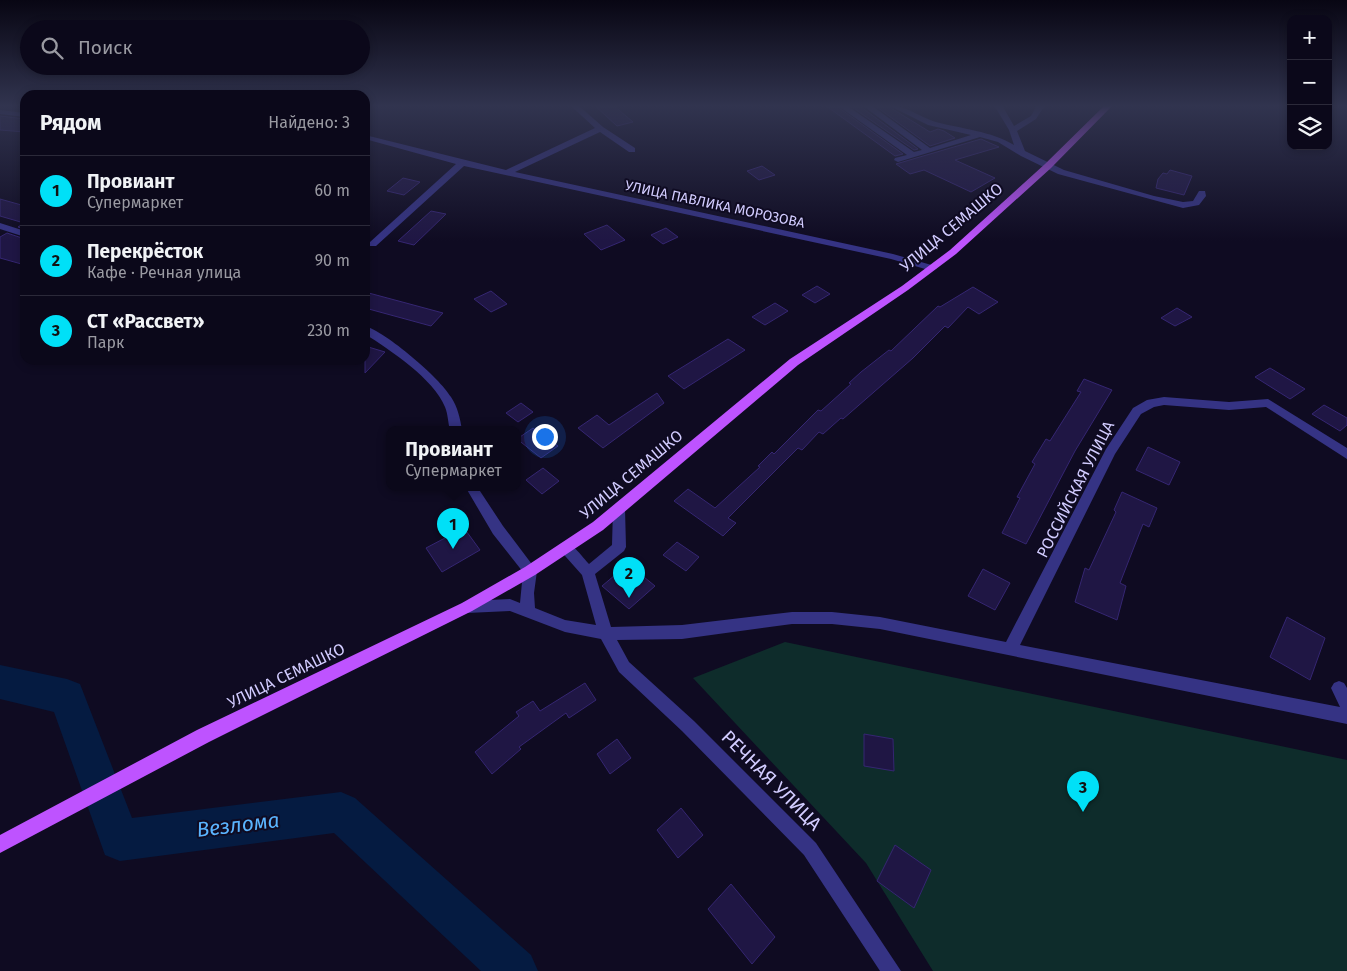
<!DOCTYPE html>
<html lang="ru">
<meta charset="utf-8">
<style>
body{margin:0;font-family:"Fira Sans",sans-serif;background:#191627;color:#f1f3f6}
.controls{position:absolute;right:15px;top:15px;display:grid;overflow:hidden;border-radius:10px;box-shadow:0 2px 8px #0003}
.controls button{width:45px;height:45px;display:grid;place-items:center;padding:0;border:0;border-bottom:1px solid #2b2939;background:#0b081a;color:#f1f3f6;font:25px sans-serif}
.you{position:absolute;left:544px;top:436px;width:18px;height:18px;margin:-12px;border:4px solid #fff;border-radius:50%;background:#1a73e8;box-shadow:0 0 0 8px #1a73e833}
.badge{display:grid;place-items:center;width:32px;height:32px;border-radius:50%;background:#00e0f7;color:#111;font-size:16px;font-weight:700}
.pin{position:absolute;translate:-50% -41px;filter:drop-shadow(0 1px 2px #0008)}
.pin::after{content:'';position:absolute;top:26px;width:18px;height:15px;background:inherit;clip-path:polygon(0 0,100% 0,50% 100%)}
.popup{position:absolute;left:386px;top:426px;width:135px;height:65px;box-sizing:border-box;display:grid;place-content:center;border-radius:10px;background:#0b081a;filter:drop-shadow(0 1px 4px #0005);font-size:16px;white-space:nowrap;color:#9a9aa2}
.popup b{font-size:19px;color:#f1f3f6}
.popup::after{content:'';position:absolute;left:50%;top:100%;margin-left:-10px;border:10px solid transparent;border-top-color:#0b081a}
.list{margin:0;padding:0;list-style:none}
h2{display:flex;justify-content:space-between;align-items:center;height:65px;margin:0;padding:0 20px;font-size:21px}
h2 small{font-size:16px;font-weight:400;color:#9a9aa2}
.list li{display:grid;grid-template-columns:32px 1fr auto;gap:15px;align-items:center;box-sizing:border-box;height:70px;padding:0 20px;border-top:1px solid #2b2939}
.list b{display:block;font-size:19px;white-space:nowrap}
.list p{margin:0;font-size:16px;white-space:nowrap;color:#9a9aa2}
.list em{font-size:16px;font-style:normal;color:#9a9aa2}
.icon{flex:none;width:28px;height:28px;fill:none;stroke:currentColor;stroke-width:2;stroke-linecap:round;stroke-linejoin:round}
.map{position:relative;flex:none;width:1347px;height:971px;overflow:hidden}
.search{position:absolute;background:#0b081a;box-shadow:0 2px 8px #0003;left:20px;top:20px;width:350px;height:55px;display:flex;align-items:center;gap:12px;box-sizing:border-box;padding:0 18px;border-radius:28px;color:#9a9aa2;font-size:19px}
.panel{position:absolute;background:#0b081a;box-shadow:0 2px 8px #0003;left:20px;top:90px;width:350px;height:275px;border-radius:15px}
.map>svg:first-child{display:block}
</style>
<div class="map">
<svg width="1347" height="971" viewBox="0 0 1347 971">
<rect width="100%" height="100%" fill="#0f0b22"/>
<path fill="#0e2c2b" d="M785 642 1347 760V971H933L866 863 693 678Z"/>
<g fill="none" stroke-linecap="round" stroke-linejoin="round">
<path fill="#051b41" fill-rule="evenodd" d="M0 665 67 679 80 684 132 818 341 792 355 798 531 955 538 971H481L334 833 120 861 105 855 54 712 0 699Z"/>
</g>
<path fill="#1f1644" stroke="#352672" d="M594 105H613L633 122 617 126Z
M825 105H835L903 154 895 156Z
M849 105 861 107 918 149 914 150Z
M874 105H886L930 132 938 129 944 131 955 138 930 146Z
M0 116 25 119V132L0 130Z
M981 139 999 147 955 160 995 178 971 192 924 170 910 174 896 164Z
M762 166 775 175 759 180 747 171Z
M1170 170 1192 176 1184 195 1156 188 1158 179 1163 173 1167 174Z
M403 178 420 182 404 195 387 191Z
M0 199 25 206V229L18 227 24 223 0 216Z
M431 211 446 214 414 245 398 241Z
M607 225 625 240 601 250 584 234Z
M666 228 678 237 663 244 651 235Z
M7 233 25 239V265L0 258V237Z
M817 286 830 294 815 303 802 295Z
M973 287 998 302 979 314 968 307 948 328 945 326 913 358 843 419 841 418 823 434 819 432 802 450 798 448 728 518 736 523 723 536 674 501 688 489 715 508 760 467 758 466 772 452 774 454 818 410 821 411 851 384 849 383 861 372 889 350 891 351 938 306 940 307Z
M491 291 507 304 491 312 474 299Z
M365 292 406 303 443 313 431 326 365 308Z
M775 303 788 311 765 325 752 317Z
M1177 308 1192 317 1175 326 1161 318Z
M728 339 745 350 684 389 668 376Z
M365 346 385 352 365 373Z
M1270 368 1305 389 1290 399 1255 377Z
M1084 379 1112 390 1075 451 1026 544 1002 533 1020 498 1017 497 1035 464 1032 462 1046 439 1050 441 1081 392 1077 391Z
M657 393 664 403 603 448 578 428 597 415 609 425Z
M521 403 533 412 518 422 506 413Z
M1324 405 1347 418V425L1340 431 1312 414Z
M533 428 558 446 541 458 517 439Z
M1148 447 1180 462 1169 485 1136 470Z
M543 468 559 481 542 494 526 480Z
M1122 492 1157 508 1149 527 1143 524 1120 583 1126 586 1117 620 1075 602 1085 568 1089 570 1116 512 1114 510Z
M464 528 480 550 442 572 426 548Z
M677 542 699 557 686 571 663 555Z
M628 564 655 586 629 609 602 586Z
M983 569 1010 583 995 610 968 596Z
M1287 617 1325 638 1310 680 1270 657Z
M585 683 596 700 569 718 566 713 519 747 521 749 492 774 475 752 519 716 516 712 533 701 540 711Z
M864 734 893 739 894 771 864 766Z
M617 739 631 758 610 774 597 754Z
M681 808 703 835 678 858 657 830Z
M895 845 931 870 914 908 877 881Z
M731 884 775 937 752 964 708 909Z"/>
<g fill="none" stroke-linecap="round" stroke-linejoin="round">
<path fill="#353384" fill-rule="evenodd" d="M570 105H578L603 127 635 148V152H629L600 132 515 172 893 254 935 266 937 268 932 271 891 259 464 166 376 246H370V242L456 164 365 139V135L506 170 595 128Z
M837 105H846L914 152 922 150 862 105H871L930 148 971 135 928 125 888 105C906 105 919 117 936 122 962 129 991 131 1014 145L1009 130 994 105H1002L1014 126 1031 116 1037 105H1045L1036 119 1017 131 1025 151 1064 170 1154 196 1183 202 1193 201 1199 191H1205L1206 196 1199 205 1183 208 1058 174 1021 156 998 142 980 137 898 162 894 160 895 158 907 155Z
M0 110 25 113V117L0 114Z
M0 223 25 231V237L0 229Z
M365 326C386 332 440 378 451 397 458 408 460 418 462 430H450C448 423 448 414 445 407 434 379 390 350 365 334Z
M1164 397 1229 402 1268 399 1347 448V459L1266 407 1229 410 1164 405 1154 407 1141 414 1115 454 1020 645 1340 707 1331 688 1334 683 1339 681 1344 683 1347 688V724L880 629 832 624H792L682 639 617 640 629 662 694 721 816 843 901 971H880L804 855 682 731 619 672 601 639 565 632 510 611 467 613 462 611 460 607 462 603 467 601 510 599 520 603 523 572 493 534 466 488H478L503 526 537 571 534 593 535 608 565 620 596 625 582 575 558 548 560 544C572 540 581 556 589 564L612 545 613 509 614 505H624L625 509 626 547 624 551 595 574 611 627 682 625 792 612H832L880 617 1006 642 1106 449 1133 408 1147 400Z"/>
<path fill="#be53ff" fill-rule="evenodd" d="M1105 105H1113L1051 168 956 254 908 290 798 365 603 530 535 575 472 611 209 742 0 853V835L197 730 462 603 525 567 593 522 790 359 902 286 950 250 1045 164Z"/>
</g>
<linearGradient id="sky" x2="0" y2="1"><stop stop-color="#080613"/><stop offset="0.44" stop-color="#31344f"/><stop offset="1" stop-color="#31344f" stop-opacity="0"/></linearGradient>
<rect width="1347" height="241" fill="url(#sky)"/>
<g text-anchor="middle" stroke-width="4" stroke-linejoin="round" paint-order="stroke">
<g font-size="14" fill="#d2ccff" stroke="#0f0b22">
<text transform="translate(715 204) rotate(12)" y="5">УЛИЦА ПАВЛИКА МОРОЗОВА</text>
</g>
<g font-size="16" fill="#d2ccff" stroke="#0f0b22">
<text transform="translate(951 227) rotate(-40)" y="6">УЛИЦА СЕМАШКО</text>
<text transform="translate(631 474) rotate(-40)" y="6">УЛИЦА СЕМАШКО</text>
<text transform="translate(1075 489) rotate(-63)" y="6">РОССИЙСКАЯ УЛИЦА</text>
<text transform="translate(286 675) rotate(-26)" y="6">УЛИЦА СЕМАШКО</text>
</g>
<g font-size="19" fill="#d2ccff" stroke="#0f0b22">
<text transform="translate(772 780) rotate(45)" y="7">РЕЧНАЯ УЛИЦА</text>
</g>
<g font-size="21" font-style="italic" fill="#5ab4ff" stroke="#0f0b22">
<text transform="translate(238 825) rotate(-7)" y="7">Везлома</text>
</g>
</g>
</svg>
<div class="controls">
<button>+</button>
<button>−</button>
<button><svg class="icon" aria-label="layers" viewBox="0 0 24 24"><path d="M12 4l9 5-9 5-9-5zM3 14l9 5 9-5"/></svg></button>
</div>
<div class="you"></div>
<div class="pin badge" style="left:453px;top:549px">1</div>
<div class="popup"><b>Провиант</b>Супермаркет</div>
<div class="pin badge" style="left:629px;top:598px">2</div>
<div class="pin badge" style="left:1083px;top:812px">3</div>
<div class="search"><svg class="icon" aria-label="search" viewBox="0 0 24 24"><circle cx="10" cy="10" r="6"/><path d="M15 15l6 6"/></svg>Поиск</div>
<section class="panel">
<h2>Рядом<small>Найдено: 3</small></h2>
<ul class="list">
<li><span class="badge">1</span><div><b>Провиант</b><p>Супермаркет</p></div><em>60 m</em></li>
<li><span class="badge">2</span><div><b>Перекрёсток</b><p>Кафе · Речная улица</p></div><em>90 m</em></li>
<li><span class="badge">3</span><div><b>СТ «Рассвет»</b><p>Парк</p></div><em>230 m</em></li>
</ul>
</section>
</div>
